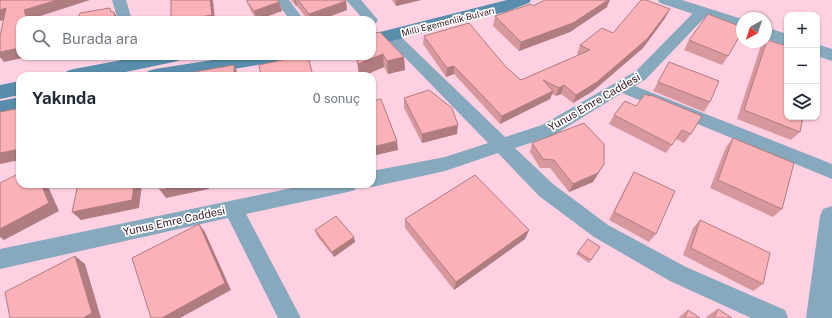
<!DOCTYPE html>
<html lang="tr">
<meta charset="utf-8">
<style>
body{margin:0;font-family:"Public Sans",sans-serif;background:#f2f2f3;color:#1f2937}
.controls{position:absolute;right:12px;top:12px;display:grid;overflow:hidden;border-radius:8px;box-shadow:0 1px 3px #0004}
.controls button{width:36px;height:36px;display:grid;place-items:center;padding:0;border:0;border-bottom:1px solid #e0e1e3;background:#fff;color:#1f2937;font:20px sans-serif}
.compass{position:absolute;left:736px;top:12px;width:36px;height:36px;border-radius:50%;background:#fff;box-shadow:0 1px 3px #0004;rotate:220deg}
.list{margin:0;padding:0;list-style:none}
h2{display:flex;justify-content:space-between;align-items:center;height:52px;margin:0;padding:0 16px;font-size:17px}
h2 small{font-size:13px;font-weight:400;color:#747a83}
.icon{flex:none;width:22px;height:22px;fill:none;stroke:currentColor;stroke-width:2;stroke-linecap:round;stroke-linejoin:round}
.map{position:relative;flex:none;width:832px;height:318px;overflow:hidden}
.search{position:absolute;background:#fff;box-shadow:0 1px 3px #0004;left:16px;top:16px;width:360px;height:44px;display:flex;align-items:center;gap:10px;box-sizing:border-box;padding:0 14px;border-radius:12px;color:#747a83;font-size:15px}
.panel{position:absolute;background:#fff;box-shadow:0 1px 3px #0004;left:16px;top:72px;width:360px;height:116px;border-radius:12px}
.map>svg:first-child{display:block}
</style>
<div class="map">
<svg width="832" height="318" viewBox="0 0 832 318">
<rect width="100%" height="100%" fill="#ffd0e2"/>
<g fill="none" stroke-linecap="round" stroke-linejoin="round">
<path fill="#86a9bd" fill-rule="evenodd" d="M112 0H126L132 20H118Z
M275 0H289L304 20H290Z
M346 0H361L378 20 376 23 372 24V20H364Z
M702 8 707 9 709 12 707 15 646 79 635 86 832 164V179L622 93 554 135 515 148 553 184 608 225 686 267 785 310 788 318H751L670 281 594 237 539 196 498 153 445 171 372 187 365 184H372V171L445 157 488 143 387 39 385 36 387 33 392 31 397 33 505 137 542 125 636 71 697 9Z
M311 184H357L355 190 348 192 246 214 301 318H278L228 218 0 269V249Z"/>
<path fill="#86a9bd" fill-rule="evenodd" d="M658 0H682L742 19V30L660 3Z
M766 27 787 34V46L766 39Z
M817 44 832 49V61L817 56Z
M832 206V318H806L820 216 823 209Z"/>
<path fill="#588eac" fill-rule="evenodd" d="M507 0H531L529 3 505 12 372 46V34Z
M143 56H183L180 60 174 62 106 76H64L67 71 74 69Z
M238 56H284L281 60 275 62 193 76H145L148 71 155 69Z
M20 81V95L0 99V85Z
M20 97V111L0 115V101Z"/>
</g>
<path fill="#d7989d" d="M291 0H345L346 1 347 10 320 20H308L297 6H296Z
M392 0H421L396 6Z
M247 2H279L282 11 257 20 251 11Z
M533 6 607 7 570 32 519 51 493 26 495 16Z
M670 9 665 18 643 48 593 91 573 103 561 94 556 96 552 94 550 99 500 124 454 74 446 77 423 44 424 36 521 80 580 55 577 54 580 45 613 33Z
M372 34 404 57 405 70 388 74 384 67 363 76H359L356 56H372Z
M689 40 728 56 722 65 684 50Z
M767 40 800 132 791 140 737 119 760 48 765 42H766Z
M669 62 710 102 704 112 653 91Z
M404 98 457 134 422 143 404 108Z
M625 101 691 134 684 143 676 139 666 153 609 124 614 115Z
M733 138 782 209 773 217 710 188 726 147Z
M532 143 604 164 593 182 569 192 550 168H540L530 152Z
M634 172 656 234 649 242 609 220 629 181Z
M405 219 529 230 525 239 454 290 405 228Z
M700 220 763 284 753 291 683 255 693 228Z
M315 230 355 242 334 257 317 236Z
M600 247 589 263 576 254 578 252Z
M718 309 732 318H706L707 316Z
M688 310 700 318H678Z"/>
<path fill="#af7c80" d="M57 0H90L31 19 32 20H27L24 10Z
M210 0H213L215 20H183Z
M294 0H296L297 6H296Z
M396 0H421L396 6Z
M608 0H610L607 7 570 32 519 51 521 42Z
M346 1 347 10 320 20H310L309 14Z
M279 2 282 11 257 20 254 11Z
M6 8 13 17 0 21V10Z
M110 8 114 16V12L119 20H115Z
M670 9 665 18 643 48 593 91 573 103 576 95Z
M20 48V56H32L4 62 0 57V52Z
M383 54 384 67 363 76H359L358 64Z
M404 57 405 70 388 74 387 61Z
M234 65 238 74V76H234Z
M454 66V74L446 77 447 68Z
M564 85 561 94 556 96 559 88Z
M553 91 550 99 500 124 502 116Z
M458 125 457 134 422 143V134Z
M397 141 398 150 372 156V147Z
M20 149V160L0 164V153Z
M604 164 593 182 569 192 573 184Z
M41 184H47L59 211 4 240 0 237V229Z
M134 184H142L139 208 81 220 72 212Z
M189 184H219L209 186V189L166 198 160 190Z
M199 224 205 232 231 290 180 318H162Z
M529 230 525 239 454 290 456 282Z
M354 237 355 242 334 257 332 252Z
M75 256 85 264 101 318H83Z"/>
<path fill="#fab1b7" stroke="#af7c80" d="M0 0H57L24 10 27 20H20V48L0 52V36L6 8 0 10Z
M171 0H210L212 15 183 20H171Z
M247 0H278L279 2 254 11 247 2Z
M298 0H345L346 1 309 14Z
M545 0H608L573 23 521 42 495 16 531 4 533 6Z
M641 0H646L670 9 647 39 597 82 576 95 564 85 559 88 543 80 553 91 502 116 454 66 447 68 424 36 469 23 506 67 521 80 590 50 580 45 602 28 613 33Z
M110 8 111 12H114L115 20H77L80 13Z
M708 14 742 27V32L728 56 689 40Z
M44 19V20H36Z
M380 32 404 57 387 61 383 54 358 64 356 56H372V34Z
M767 40 787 46V117H803L800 132 744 110Z
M301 56H308L313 76H261L259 65Z
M817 57H820L817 68Z
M669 62 719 81 710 102 658 82Z
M234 65V76H188V73Z
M429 90 452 108 458 125 422 134 404 98Z
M645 94 650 96 651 95 702 116 691 134 682 130 672 145 614 115 625 101 636 106Z
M381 99 397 141 372 147V101Z
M20 108V149L0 153V112Z
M584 123 604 144V164L598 173 573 184 554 160 543 159 532 143Z
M733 138 794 163 782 209 718 180Z
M634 172 675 191 656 234 614 212Z
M20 173V184H41L49 203 0 229V183Z
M475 175 529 230 456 282 405 219Z
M78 184H134L132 200 72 212Z
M160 184H189L160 190Z
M336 216 354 237 332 252 315 230Z
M700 220 770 253 763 284 691 248Z
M199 224 225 283 162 318H151L132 258Z
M588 239 600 247 591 260 578 252Z
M75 256 92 313 83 318H10L5 292Z
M718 309 732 318H714Z
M688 310 700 318H685Z"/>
<g text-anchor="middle" stroke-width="3.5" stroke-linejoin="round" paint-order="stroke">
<g font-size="9" fill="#351925" stroke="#fff">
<text transform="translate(448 22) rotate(-14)" y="3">Milli Egemenlik Bulvarı</text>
</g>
<g font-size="11" fill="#351925" stroke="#fff">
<text transform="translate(594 102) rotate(-30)" y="4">Yunus Emre Caddesi</text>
<text transform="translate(174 221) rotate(-12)" y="4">Yunus Emre Caddesi</text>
</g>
</g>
</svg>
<div class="controls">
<button>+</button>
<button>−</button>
<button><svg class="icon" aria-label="layers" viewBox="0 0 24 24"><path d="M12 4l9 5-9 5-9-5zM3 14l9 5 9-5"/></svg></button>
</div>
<svg class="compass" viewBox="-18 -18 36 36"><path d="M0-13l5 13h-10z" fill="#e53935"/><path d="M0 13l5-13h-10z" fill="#747a83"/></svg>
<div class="search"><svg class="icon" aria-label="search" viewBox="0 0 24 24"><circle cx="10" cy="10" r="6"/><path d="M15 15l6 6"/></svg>Burada ara</div>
<section class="panel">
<h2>Yakında<small>0 sonuç</small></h2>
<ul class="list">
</ul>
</section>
</div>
